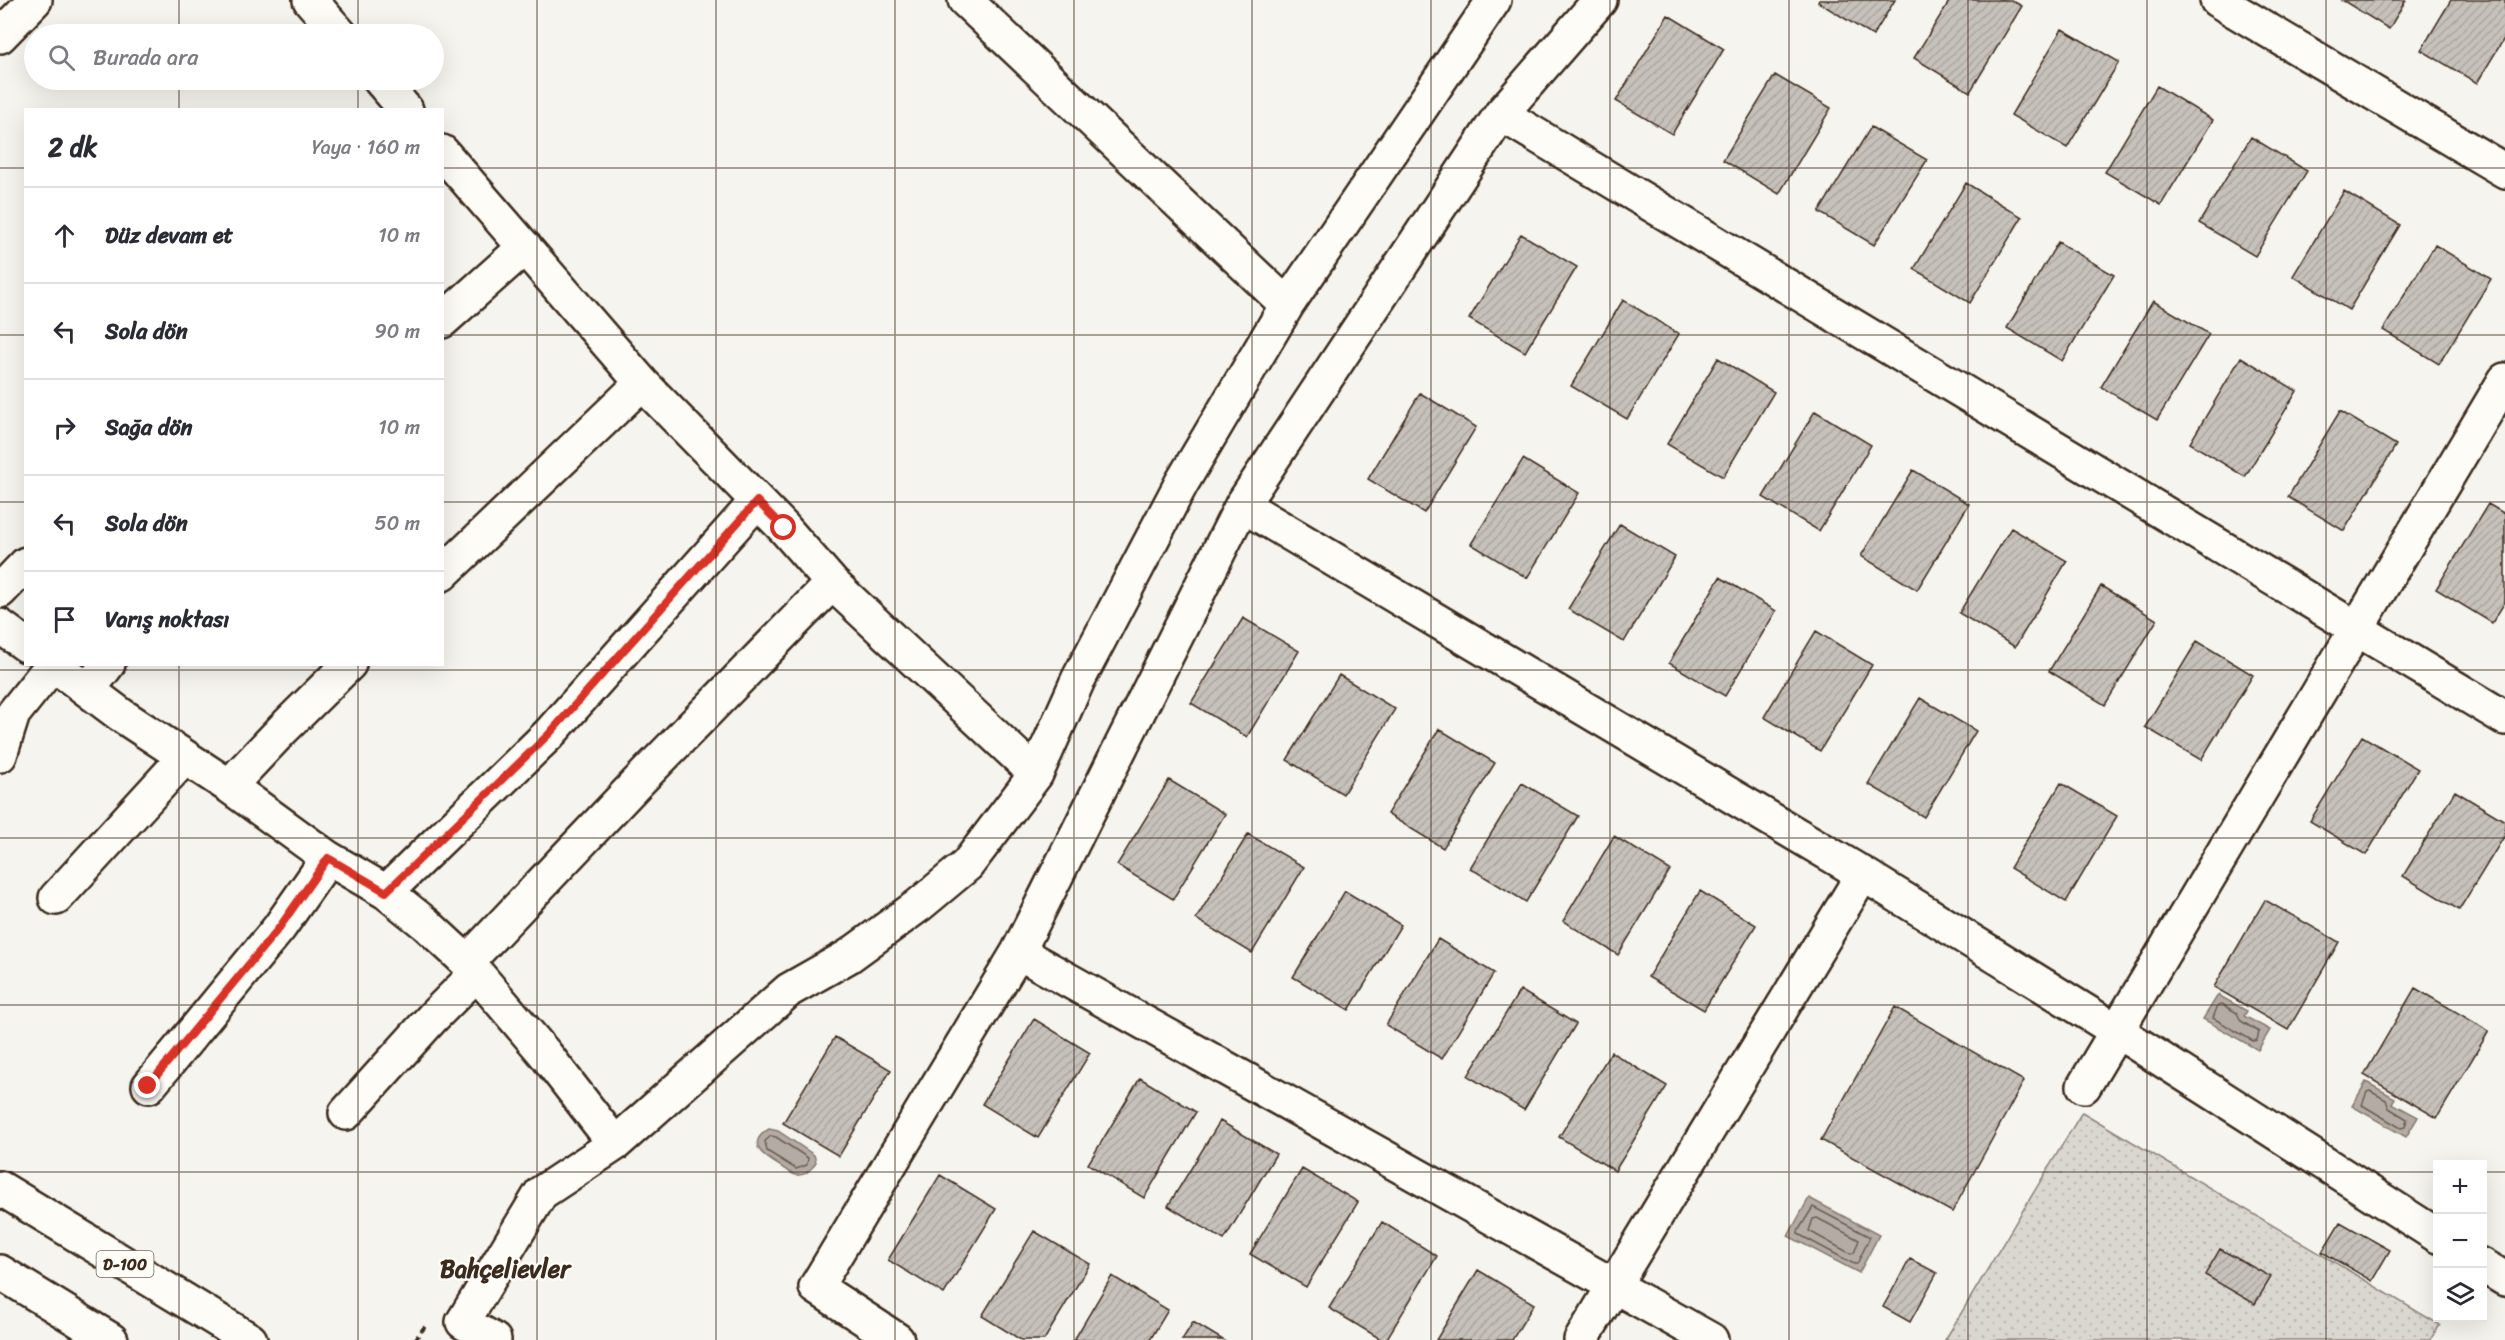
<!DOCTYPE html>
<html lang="tr">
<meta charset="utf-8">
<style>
body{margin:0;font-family:Sriracha,sans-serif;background:#f7f7f7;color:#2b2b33}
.controls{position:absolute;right:18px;bottom:18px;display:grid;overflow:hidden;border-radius:0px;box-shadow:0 6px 24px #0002}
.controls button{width:54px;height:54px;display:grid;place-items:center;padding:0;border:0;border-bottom:2px solid #e1e1e2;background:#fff;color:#2b2b33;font:30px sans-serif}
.stop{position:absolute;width:18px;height:18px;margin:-14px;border:4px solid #d93025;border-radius:50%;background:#fff}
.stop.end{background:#d93025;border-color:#fff;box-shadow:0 2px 6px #0008}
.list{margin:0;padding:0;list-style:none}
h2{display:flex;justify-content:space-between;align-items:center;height:78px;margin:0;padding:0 24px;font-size:26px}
h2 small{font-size:20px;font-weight:400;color:#7c7c81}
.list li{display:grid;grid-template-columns:39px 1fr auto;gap:18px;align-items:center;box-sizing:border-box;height:96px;padding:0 24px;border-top:2px solid #e1e1e2}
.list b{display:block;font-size:22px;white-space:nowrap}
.list em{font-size:20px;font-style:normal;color:#7c7c81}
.icon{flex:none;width:33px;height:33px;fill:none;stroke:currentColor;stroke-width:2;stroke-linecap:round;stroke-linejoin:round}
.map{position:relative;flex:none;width:2505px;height:1340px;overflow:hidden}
.search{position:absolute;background:#fff;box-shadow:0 6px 24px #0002;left:24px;top:24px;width:420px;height:66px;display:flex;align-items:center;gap:15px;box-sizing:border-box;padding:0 21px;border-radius:33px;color:#7c7c81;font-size:22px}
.panel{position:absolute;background:#fff;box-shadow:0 6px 24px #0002;left:24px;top:108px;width:420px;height:558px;border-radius:0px}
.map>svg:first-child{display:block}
</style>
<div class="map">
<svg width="2505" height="1340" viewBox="0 0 2505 1340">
<defs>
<pattern id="park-dots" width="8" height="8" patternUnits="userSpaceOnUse" patternTransform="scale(1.5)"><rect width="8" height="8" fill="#dad6d0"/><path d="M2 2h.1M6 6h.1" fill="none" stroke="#bcb8b2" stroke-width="1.8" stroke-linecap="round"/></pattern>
<pattern id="building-hatch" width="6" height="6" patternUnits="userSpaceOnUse" patternTransform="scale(1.5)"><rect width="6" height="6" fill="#c7c1bb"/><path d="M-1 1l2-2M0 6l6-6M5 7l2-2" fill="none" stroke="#aca6a0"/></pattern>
</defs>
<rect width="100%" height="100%" fill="#f5f4ee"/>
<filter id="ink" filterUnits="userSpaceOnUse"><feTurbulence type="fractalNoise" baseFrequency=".0167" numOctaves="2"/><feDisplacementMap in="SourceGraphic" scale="12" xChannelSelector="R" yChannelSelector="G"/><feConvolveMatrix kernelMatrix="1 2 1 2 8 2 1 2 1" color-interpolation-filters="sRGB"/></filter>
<g filter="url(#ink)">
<path fill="url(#park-dots)" stroke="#8a8077" stroke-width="1.5" d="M2082 1112 2440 1325 2430 1340H1945Z"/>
<path fill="#b4aca4" stroke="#84786e" stroke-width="1.5" d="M2218 995 2247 1011 2244 1016 2270 1030 2258 1050 2203 1019Z
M2366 1082 2395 1098 2392 1103 2418 1117 2406 1137 2352 1106Z
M769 1129 778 1131 814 1155 816 1162C812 1169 806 1176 797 1175 792 1175 785 1169 780 1166 765 1157 744 1144 769 1129Z
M1809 1198 1879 1235 1859 1273 1788 1236Z"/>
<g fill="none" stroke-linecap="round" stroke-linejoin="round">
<path stroke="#6b5e54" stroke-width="1.5" d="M2222 1004 2237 1013 2241 1021 2259 1032 2257 1040 2253 1041 2213 1018 2218 1005Z
M2370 1091 2386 1100 2389 1108 2407 1119 2405 1127 2401 1128 2362 1105 2367 1092Z
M771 1136 776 1137 808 1158 807 1165 796 1169 767 1151 765 1141Z
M1813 1207 1870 1237 1857 1264H1854L1798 1234V1231Z
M1817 1218 1859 1240 1854 1253 1851 1254 1809 1231 1813 1219Z"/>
</g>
<path fill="url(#building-hatch)" stroke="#3b2a1e" stroke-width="1.5" d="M1819 0H1895L1873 36 1818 2Z
M1950 0H2011L2022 6 1970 92 1914 58Z
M2342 0H2406L2389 29Z
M2451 0H2505V37L2477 83 2421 50Z
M1668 15 1724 49 1672 134 1616 101Z
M2062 29 2119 62 2067 148 2011 115Z
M1775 75 1831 108 1779 194 1723 160Z
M2157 86 2213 120 2161 205 2105 172Z
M1871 127 1927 160 1874 245 1819 212Z
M2251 137 2307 171 2255 256 2199 223Z
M1966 183 2022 217 1970 303 1914 269Z
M2344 191 2400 225 2349 310 2293 276Z
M1521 234 1577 267 1525 352 1469 319Z
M2058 242 2114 275 2062 361 2007 328Z
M2435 245 2491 279 2439 364 2383 330Z
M1623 300 1679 334 1627 419 1571 386Z
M2153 301 2209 334 2157 420 2101 387Z
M2241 357 2297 391 2245 477 2190 443Z
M1718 358 1774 392 1723 477 1667 444Z
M1420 393 1476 427 1424 513 1368 479Z
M1815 411 1871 445 1819 531 1763 497Z
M2340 411 2396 445 2344 531 2288 497Z
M1523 459 1579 493 1527 578 1471 544Z
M1913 470 1969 504 1917 590 1861 556Z
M2488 504 2505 514V602L2492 623 2436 589Z
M1620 524 1675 557 1624 642 1568 609Z
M2011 528 2067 561 2015 647 1959 613Z
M1720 577 1776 611 1725 696 1669 663Z
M2101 586 2157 620 2105 705 2049 671Z
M1243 618 1299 651 1247 737 1191 703Z
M1816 631 1872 665 1820 751 1764 717Z
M2197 641 2253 675 2201 760 2145 727Z
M1339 675 1395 709 1343 794 1287 760Z
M1920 698 1976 731 1924 817 1868 784Z
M1439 729 1495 763 1443 848 1387 814Z
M2362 736 2418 769 2366 855 2310 821Z
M1169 780 1225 814 1173 899 1117 865Z
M1522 783 1578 816 1526 902 1470 868Z
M2061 783 2117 816 2066 902 2010 868Z
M2455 791 2505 821V835L2459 910 2403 876Z
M1248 834 1304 867 1252 953 1196 919Z
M1614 836 1670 870 1618 955 1563 921Z
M1345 891 1401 925 1349 1010 1293 977Z
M1700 891 1756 925 1704 1010 1648 977Z
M2265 900 2339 942 2288 1030 2214 987Z
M1438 939 1494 973 1442 1059 1386 1025Z
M2415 988 2489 1031 2437 1118 2364 1075Z
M1520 990 1576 1024 1524 1110 1468 1076Z
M1895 1007 2024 1081 1952 1212 1821 1140Z
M1034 1019 1090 1053 1038 1138 982 1104Z
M835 1037 891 1070 839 1156 783 1123Z
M1611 1052 1667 1086 1615 1171 1559 1137Z
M1140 1078 1196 1112 1144 1198 1088 1164Z
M1220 1121 1276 1154 1224 1240 1168 1206Z
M1302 1169 1358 1202 1306 1287 1250 1254Z
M940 1175 996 1209 944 1294 888 1260Z
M1382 1222 1437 1256 1386 1340H1382L1329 1308Z
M2340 1222 2390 1250 2372 1281 2322 1252Z
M1034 1231 1090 1264 1044 1340H1021L982 1316Z
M2220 1249 2271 1277 2255 1304 2205 1275Z
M1910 1259 1937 1273 1910 1322 1883 1307Z
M1478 1270 1534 1304 1512 1340H1436Z
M1112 1276 1168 1310 1150 1340H1074Z
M1193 1322 1223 1340H1182Z"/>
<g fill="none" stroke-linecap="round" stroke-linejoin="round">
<defs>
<path id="minor" d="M310 0 340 34
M965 0 1287 305
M2217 0 2505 171
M0 36 35 0
M380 80 406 110
M1501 114 2505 718
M442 152 642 383 784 528 832 583 1036 774
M442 321 525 247
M1242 505 1863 874 2117 1031 2438 1236
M442 574 642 383
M0 591 26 564
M0 626 26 645
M88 690 108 664
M0 755 13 714 53 664 121 715 229 786 328 858 386 892 426 924 467 962 546 1055 615 1144
M229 786 283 729 349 664
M386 892 549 734 757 501
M56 898 185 757
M1018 952 1711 1340
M467 962 636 784 832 583
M149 1086 279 928 328 858
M2084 1086 2505 380
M346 1113 433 1017 476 974
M2482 1265 2505 1279
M494 1340 463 1322 541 1193 615 1144 789 990 849 956 919 905 967 865 1036 774 1078 680 1181 484 1287 305 1494 0
M897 1340 816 1287 1018 952 1242 505 1501 114 1600 0
M1581 1340 1863 874"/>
<path id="highway" d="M0 1188 250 1340
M0 1272 111 1340"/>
</defs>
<use href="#minor" stroke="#3b2a1e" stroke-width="38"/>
<use href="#highway" stroke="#3b2a1e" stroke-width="38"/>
<path stroke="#3b2a1e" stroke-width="4" stroke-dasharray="6 4.5" stroke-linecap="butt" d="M415 1340 426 1325"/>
<use href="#minor" stroke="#fdfcf7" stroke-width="33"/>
<use href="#highway" stroke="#fdfcf7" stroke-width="33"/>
</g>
</g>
<g fill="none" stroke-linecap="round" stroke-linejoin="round" filter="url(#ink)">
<path stroke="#d93025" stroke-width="8" d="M148 1086 279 928 328 858 386 892 549 734 757 501 784 528"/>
</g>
<path fill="none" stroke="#3b2a1e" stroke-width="1.5" stroke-opacity="0.55" d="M179 0V34M358 0V34M537 0V1340M716 0V1340M895 0V1340M1074 0V1340M1252 0V1340M1431 0V1340M1610 0V1340M1789 0V1340M1968 0V1340M2147 0V1340M2326 0V1340M179 80V110M358 80V110M0 168H26M442 168H2505M0 335H26M442 335H2505M0 502H26M442 502H2505M179 664V1340M358 664V1340M0 670H2505M0 838H2505M0 1005H2505M0 1172H2438M2482 1172H2505"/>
<g text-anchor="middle" stroke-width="5" stroke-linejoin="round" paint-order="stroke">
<rect fill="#fdfcf7" stroke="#75695f" stroke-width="1.5" x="96.5" y="1251" width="57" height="26" rx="4.5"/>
<g font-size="16" font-weight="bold" fill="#3b2a1e">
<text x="125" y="1270">D-100</text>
</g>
<g font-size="24" font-weight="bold" fill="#3b2a1e" stroke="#fdfcf7">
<text x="505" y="1277">Bahçelievler</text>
</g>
</g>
</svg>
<div class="controls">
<button>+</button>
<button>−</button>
<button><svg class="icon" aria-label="layers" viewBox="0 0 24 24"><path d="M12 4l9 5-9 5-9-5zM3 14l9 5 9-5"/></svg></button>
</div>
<div class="stop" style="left:784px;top:528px"></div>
<div class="stop end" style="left:148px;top:1086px"></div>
<div class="search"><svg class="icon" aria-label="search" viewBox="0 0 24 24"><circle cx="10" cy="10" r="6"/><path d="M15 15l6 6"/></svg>Burada ara</div>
<section class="panel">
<h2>2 dk<small>Yaya · 160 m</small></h2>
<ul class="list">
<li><svg class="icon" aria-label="ahead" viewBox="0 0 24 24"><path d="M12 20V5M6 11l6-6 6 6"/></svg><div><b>Düz devam et</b></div><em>10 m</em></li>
<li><svg class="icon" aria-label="left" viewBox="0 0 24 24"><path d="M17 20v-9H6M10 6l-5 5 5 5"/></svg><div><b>Sola dön</b></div><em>90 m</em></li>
<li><svg class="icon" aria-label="right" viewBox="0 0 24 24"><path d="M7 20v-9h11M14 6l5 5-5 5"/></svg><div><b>Sağa dön</b></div><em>10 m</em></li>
<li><svg class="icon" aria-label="left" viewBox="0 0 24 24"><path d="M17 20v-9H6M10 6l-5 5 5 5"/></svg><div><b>Sola dön</b></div><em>50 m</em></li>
<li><svg class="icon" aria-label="arrive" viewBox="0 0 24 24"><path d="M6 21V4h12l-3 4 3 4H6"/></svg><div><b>Varış noktası</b></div></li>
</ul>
</section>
</div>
